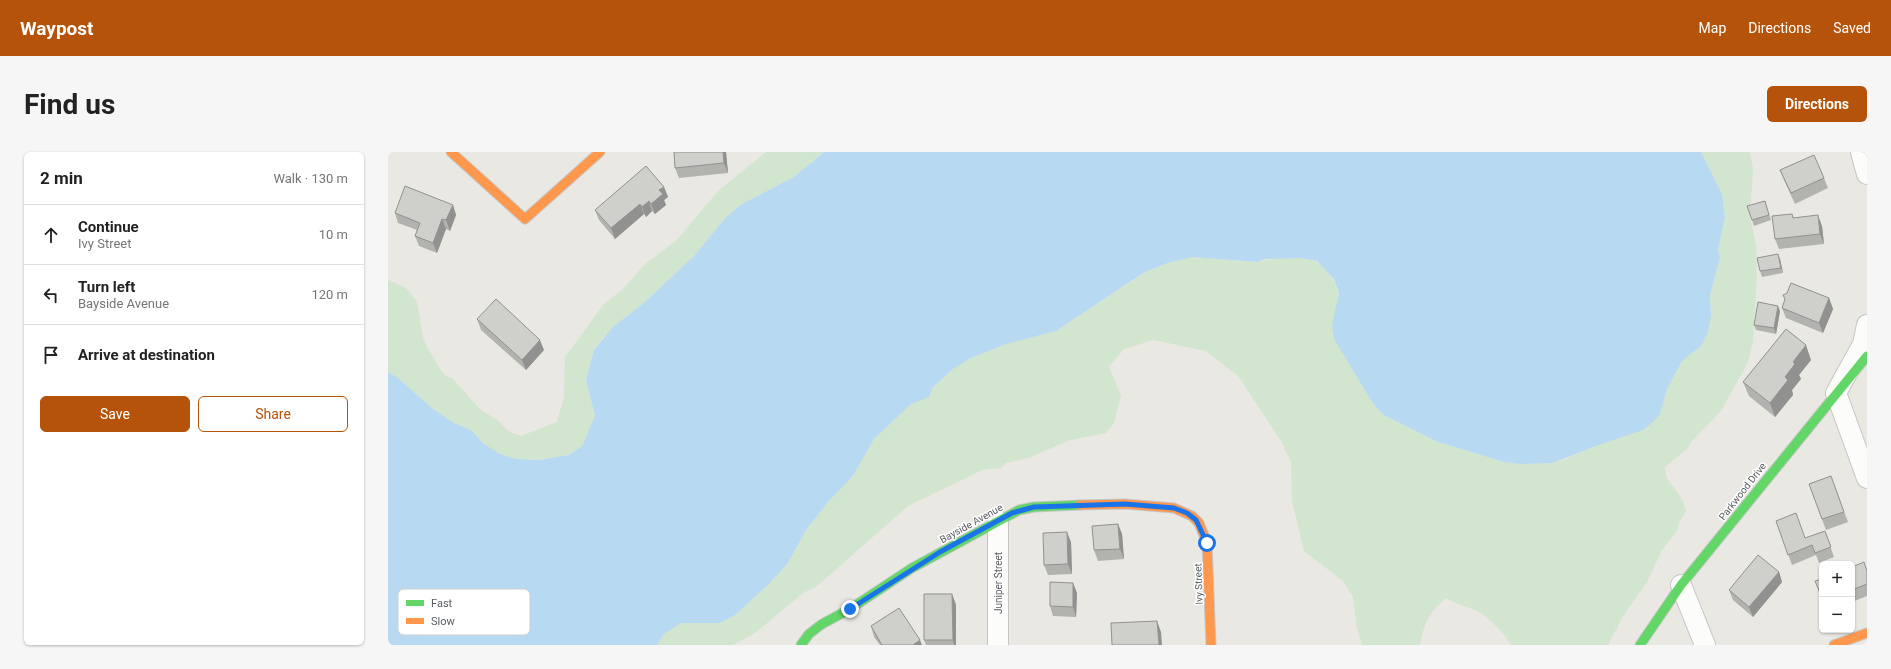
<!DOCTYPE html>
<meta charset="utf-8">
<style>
body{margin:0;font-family:Roboto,sans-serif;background:#f6f6f6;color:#222}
.controls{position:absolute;right:12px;bottom:12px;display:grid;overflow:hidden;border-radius:6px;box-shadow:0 1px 3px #0004}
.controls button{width:36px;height:36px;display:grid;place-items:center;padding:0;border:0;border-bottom:1px solid #e0e0e0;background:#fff;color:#222;font:20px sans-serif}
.stop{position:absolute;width:12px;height:12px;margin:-9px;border:3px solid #1a73e8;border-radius:50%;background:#fff}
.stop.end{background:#1a73e8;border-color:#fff;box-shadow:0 1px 4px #0008}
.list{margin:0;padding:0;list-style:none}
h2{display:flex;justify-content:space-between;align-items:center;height:52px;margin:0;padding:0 16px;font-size:17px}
h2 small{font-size:13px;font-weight:400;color:#767676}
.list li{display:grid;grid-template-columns:26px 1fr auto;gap:12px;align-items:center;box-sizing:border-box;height:60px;padding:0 16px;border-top:1px solid #e0e0e0}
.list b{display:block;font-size:15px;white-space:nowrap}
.list p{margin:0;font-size:13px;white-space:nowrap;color:#767676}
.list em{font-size:13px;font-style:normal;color:#767676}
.actions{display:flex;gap:8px;padding:12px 16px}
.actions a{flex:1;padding:9px 0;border:1px solid #b45309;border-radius:6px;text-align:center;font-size:14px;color:#b45309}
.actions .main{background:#b45309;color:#fff}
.icon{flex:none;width:22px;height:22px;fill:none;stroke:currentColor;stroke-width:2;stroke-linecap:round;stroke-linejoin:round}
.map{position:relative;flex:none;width:1479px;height:493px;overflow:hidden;border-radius:6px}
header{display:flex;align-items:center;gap:24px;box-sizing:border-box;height:56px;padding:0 20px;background:#b45309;color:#fff}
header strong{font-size:19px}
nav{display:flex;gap:22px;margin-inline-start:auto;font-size:14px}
.intro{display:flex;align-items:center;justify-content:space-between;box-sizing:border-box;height:96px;padding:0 24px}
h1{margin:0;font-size:28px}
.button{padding:10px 18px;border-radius:6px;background:#b45309;color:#fff;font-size:14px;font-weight:700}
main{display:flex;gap:24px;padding:0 24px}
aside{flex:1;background:#fff;border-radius:6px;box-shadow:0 1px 3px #0004}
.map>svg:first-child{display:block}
</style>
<header>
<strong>Waypost</strong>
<nav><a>Map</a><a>Directions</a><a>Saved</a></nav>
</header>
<div class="intro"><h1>Find us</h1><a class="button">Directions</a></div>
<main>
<aside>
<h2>2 min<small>Walk · 130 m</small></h2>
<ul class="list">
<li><svg class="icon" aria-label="ahead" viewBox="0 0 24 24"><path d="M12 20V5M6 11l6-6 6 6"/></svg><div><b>Continue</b><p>Ivy Street</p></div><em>10 m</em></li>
<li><svg class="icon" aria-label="left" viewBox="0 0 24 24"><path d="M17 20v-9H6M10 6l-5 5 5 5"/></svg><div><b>Turn left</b><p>Bayside Avenue</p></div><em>120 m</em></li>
<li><svg class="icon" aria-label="arrive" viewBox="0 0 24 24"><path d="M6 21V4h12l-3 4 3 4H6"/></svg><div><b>Arrive at destination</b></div></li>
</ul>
<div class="actions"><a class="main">Save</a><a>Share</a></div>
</aside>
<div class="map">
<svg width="1479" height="493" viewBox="0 0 1479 493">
<rect width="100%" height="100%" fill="#e9e8e3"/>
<path fill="#d1e5cf" d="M378 0H436L406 25 354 52 337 66 307 103 257 150 225 175 206 197 198 228 207 264 194 294 181 303 151 308 128 307 112 302 96 292 83 278 66 271 44 256 10 226 0 220V128L18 136 29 150 35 185 40 197 56 223 64 226 92 257 109 268 120 279 133 284 169 270 176 245 177 205 216 152 235 137 256 113 289 88 330 39Z
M1313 0H1362L1365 17 1362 62 1368 94 1369 124 1365 189 1360 210 1333 259 1303 290 1300 296 1277 315 1278 325 1294 347 1298 359 1291 371 1289 379 1274 398 1259 430 1235 464 1220 493H1123C1119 484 1102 467 1093 461 1082 455 1070 453 1058 446 1040 461 1037 470 1032 493H974L969 476 965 445 955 429 916 399 904 349 903 310 893 289 851 225 818 199 765 188 736 197 721 215 733 243 726 271 718 281 682 288 640 306 618 311 613 316 594 318 520 354 429 434 415 441 367 481 345 493H269L276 482 293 471H332L347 463 381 432 400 411 418 378 440 350 465 324 486 287 523 252 541 245 545 235 565 217 583 206 618 192 668 179 758 120 780 111 805 105 869 110C882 106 918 102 930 110 939 116 948 129 950 140 952 149 946 164 944 173L994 262 1050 290 1116 310 1132 312 1165 311 1176 308 1272 262 1279 237 1294 209 1313 194 1323 163 1322 143 1332 106 1330 98 1337 65 1334 42Z"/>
<path fill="#b8d9f2" d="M436 0H1313L1334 42 1337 65 1330 98 1332 106 1322 143 1323 163 1320 180 1313 194 1294 209 1279 237 1272 262 1266 269 1255 278 1205 295 1165 311 1132 312 1116 310 1050 290 994 262 983 248 946 187 944 173 951 141 946 127 929 109 913 106 877 107 869 110 805 105 780 111 757 120 668 179 618 192 583 206 565 217 545 235 541 245 523 252 486 287 465 324 440 350 418 378 400 411 381 432 347 463 332 471H293L276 482 269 493H0V220L10 226 44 256 66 271 83 278 96 292 112 302 128 307 151 308 181 303 194 294 207 264 198 228 206 198 225 175 257 150 307 103 337 66 354 52 406 25Z"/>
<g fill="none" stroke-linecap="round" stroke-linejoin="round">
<defs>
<path id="street" d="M1473 0 1479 22
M1479 173 1475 192 1448 241 1479 326
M610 369V493
M1293 433 1317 493"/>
<path id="fast" d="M413 493 421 482 434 472 462 457 524 416 631 358 646 355 692 353
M1252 493 1293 433 1479 204"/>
<path id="slow" d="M63 0 137 67 212 0
M692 353 737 352 786 356 804 364 811 371 819 391 823 493
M1446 493 1479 481"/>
</defs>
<use href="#street" stroke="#c5c5c4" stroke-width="22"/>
<use href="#fast" stroke="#c6c7c6" stroke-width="11"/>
<use href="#slow" stroke="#c6c7c6" stroke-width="11"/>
<use href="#street" stroke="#fcfcfb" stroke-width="20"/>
<use href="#fast" stroke="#63d668" stroke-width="9"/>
<use href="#slow" stroke="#ff974d" stroke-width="9"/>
</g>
<path fill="#b2b2af" d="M286 0H338L340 21 291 26 287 16Z
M1392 18 1436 26 1440 36 1407 52 1396 28Z
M276 35 280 45 276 48 278 53 267 62 264 59 258 65 256 62 227 87 211 68 207 58Z
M1377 49 1383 68 1366 74 1364 68Z
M65 53 68 63 62 79 58 77 49 101 31 94 27 84 29 78 10 71 7 61Z
M1404 62 1406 66 1434 74 1436 92 1391 97 1387 87Z
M1392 107 1395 121 1374 125 1372 119Z
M1395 143 1441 146 1445 157 1435 181 1398 166 1394 156 1397 148Z
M1392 159 1388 182 1368 178 1366 173Z
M89 167 156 198 138 218 93 178Z
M1423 208 1411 223 1413 227 1404 238 1405 243 1387 265 1361 244 1355 230Z
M1443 324 1460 370 1438 378 1421 332Z
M1388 369 1417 386 1437 379 1446 405 1431 411 1428 403 1404 413Z
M730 372 734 382 736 407 710 409 706 398Z
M683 390 684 422 660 423 656 413Z
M1464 415 1479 419V444L1464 450Z
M1391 420 1394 430 1365 465 1345 448 1341 438Z
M685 431 689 441 688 465 665 464 662 454Z
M564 442 568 453V493H538L536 488Z
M483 474 534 493H492L486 485Z"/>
<path fill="#91918f" d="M335 0H338L340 21 336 11Z
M276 35 280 45 276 48 278 53 267 62 263 52 271 38Z
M261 49 264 59 258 65 254 55Z
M252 52 256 62 227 87 223 76Z
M65 53 68 63 62 79 58 68Z
M1430 63 1434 74 1436 92 1432 82Z
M54 67 58 77 49 101 45 91Z
M1390 102 1392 107 1395 121 1393 116Z
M1441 146 1445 157 1435 181 1431 171Z
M1390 154 1392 159 1388 182 1386 176Z
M152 188 156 198 138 218 134 208Z
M1418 193 1423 208 1411 223 1413 227 1404 238 1405 243 1387 265 1382 251 1397 225 1405 210Z
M730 372 734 382 736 407 732 397Z
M679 380 683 390 684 422 680 412Z
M1391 420 1394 430 1365 465 1361 455Z
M685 431 689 441 688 465 685 455Z
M564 442 568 453V493H566L565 488Z
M769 469 773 480 774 493H771Z
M532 488 534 493H525Z"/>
<path fill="#cfcfcc" stroke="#91918f" d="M286 0H335L336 11 287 16Z
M1426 3 1436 26 1403 41 1392 18Z
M258 14 276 35 271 38 275 42 263 52 261 49 254 55 252 52 223 76 207 58Z
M17 34 65 53 58 68 54 67 45 91 27 84 32 71 7 61Z
M1377 49 1381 63 1364 68 1359 54Z
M1404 62 1405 66 1430 63 1432 82 1387 87 1384 64Z
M1390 102 1393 116 1372 119 1369 106Z
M1403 131 1441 146 1431 171 1394 156 1397 147 1395 143 1399 141Z
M108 147 152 188 134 208 89 167Z
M1370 150 1390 154 1386 176 1366 173Z
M1398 177 1418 193 1405 210 1407 212 1397 225 1400 228 1382 251 1355 230Z
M1443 324 1456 360 1434 367 1421 332Z
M1408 361 1417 386 1437 379 1443 395 1427 401 1424 393 1400 403 1388 369Z
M730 372 732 397 706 398 704 374Z
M679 380 680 412 656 413 655 381Z
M1370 403 1391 420 1361 455 1341 438Z
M1476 410 1479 419V432L1464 438V415Z
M1434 427V446L1427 429Z
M662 430 685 431V455L662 454Z
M536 442H564L565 488H536Z
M511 456 532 488 525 493H494L483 474Z
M769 469 771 493H724L723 471Z"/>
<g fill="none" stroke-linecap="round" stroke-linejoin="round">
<path stroke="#1a73e8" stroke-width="5" d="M462 457 552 400 624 361 646 355 737 352 786 356 799 361 808 368 819 391"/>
</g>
<g text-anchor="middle" stroke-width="3" stroke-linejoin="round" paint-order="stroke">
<g font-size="10" fill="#595d61" stroke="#fff">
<text transform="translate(1354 339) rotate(-52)" y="4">Parkwood Drive</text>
<text transform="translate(583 371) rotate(-29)" y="4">Bayside Avenue</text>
<text transform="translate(610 431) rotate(-90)" y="4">Juniper Street</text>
<text transform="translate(810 432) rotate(-92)" y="4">Ivy Street</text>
</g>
</g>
<rect x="10" y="437" width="132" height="46" rx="6" fill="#fff" stroke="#cdced0" stroke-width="1"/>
<rect x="18" y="448" width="18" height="6" fill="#63d668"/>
<rect x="18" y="466" width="18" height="6" fill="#ff974d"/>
<g font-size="11" fill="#595d61">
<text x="43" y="455">Fast</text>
<text x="43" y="473">Slow</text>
</g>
</svg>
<div class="controls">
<button>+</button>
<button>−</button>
</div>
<div class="stop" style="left:819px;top:391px"></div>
<div class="stop end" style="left:462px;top:457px"></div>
</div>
</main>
